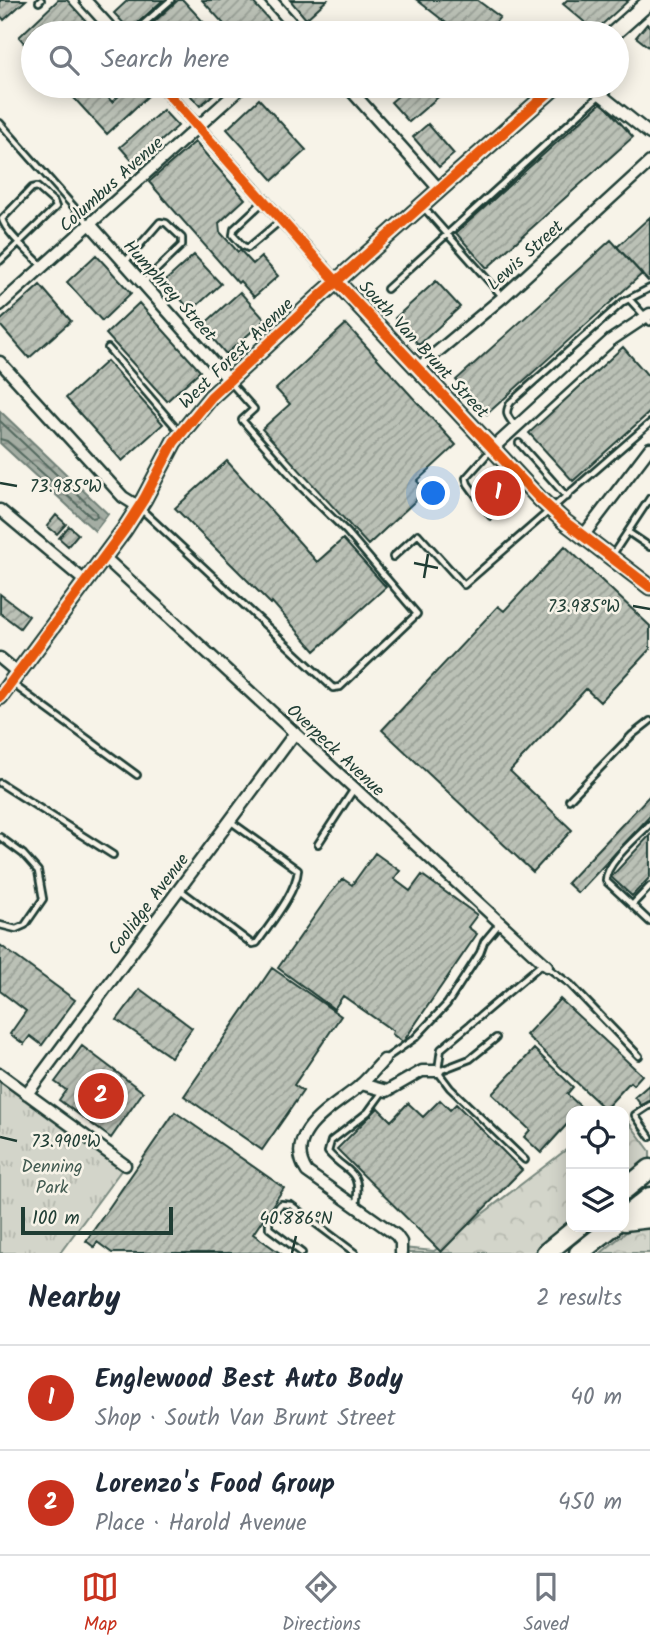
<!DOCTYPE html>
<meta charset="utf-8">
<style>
body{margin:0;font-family:Kalam,sans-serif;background:#f6f6f7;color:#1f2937}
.controls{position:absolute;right:21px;bottom:21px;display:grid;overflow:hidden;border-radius:14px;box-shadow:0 4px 18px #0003}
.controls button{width:63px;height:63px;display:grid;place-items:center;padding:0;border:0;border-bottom:2px solid #e0e1e3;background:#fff;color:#1f2937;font:35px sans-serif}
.scale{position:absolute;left:21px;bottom:18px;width:152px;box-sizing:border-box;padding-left:7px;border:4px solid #1f3d34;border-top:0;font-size:19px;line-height:24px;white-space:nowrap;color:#1f3d34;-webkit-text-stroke:5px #f7f3e8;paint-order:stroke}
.you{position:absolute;left:434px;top:494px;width:24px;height:24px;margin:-18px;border:5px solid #fff;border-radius:50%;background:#1a73e8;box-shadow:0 0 0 10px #1a73e833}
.badge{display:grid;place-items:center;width:46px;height:46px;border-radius:50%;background:#c8321e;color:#fff;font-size:23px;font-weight:700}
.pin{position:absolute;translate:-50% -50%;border:4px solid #fff;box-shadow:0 2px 7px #0006}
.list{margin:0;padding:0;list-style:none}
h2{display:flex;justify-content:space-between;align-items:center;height:91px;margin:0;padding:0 28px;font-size:30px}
h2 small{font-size:23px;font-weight:400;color:#747a83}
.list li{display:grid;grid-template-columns:46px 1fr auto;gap:21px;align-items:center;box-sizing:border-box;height:105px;padding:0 28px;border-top:2px solid #e0e1e3}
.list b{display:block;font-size:26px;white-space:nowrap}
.list p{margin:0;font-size:23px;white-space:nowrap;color:#747a83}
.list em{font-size:23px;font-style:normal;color:#747a83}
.icon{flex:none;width:38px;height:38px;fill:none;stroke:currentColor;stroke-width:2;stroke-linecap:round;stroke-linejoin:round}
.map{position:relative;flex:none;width:650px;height:1253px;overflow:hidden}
.search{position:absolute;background:#fff;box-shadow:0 4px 18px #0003;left:21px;right:21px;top:21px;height:77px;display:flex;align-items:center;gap:18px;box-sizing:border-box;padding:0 24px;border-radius:38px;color:#747a83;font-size:26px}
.sheet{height:301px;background:#fff}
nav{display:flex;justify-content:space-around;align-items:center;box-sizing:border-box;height:98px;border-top:2px solid #e0e1e3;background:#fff;font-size:19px;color:#747a83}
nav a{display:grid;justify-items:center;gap:4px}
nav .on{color:#c8321e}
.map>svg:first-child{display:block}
</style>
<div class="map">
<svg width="650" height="1253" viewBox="0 0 650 1253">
<defs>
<pattern id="forest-crowns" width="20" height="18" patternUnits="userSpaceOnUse" patternTransform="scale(1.75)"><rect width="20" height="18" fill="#d3d5ca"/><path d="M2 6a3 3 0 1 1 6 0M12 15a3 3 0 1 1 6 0" fill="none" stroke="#b5b8ae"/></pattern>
<pattern id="park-tufts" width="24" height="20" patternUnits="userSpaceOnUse" patternTransform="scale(1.75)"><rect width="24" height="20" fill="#d3d5ca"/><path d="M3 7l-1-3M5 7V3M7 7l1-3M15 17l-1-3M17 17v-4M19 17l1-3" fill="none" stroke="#b5b8ae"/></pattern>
<pattern id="water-waves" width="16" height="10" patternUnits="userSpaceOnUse" patternTransform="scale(1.75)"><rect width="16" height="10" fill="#a4ada3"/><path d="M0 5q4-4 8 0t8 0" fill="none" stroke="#858e86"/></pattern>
<pattern id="building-hatch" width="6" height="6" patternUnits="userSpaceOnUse" patternTransform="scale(1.75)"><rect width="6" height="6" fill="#bbc1b6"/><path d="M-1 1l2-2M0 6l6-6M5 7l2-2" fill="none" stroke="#979e95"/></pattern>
</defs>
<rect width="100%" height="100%" fill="#f7f3e8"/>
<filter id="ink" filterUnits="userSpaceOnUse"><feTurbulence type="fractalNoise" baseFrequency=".0143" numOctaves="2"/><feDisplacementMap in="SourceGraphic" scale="14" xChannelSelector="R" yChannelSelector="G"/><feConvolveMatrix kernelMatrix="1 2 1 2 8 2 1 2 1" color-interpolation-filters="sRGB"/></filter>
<g filter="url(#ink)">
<path fill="url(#forest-crowns)" stroke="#79897f" stroke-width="2" d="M624 1116 650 1151V1169L624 1190Z
M571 1146V1227L546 1253H401L403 1248 434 1251Z
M650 1222V1253H601L631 1228Z"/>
<path fill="url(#park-tufts)" stroke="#79897f" stroke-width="2" d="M0 1074 125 1165 60 1253H0Z"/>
<path fill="url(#water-waves)" stroke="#6f8077" stroke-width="2" d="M0 411 108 514 95 531 0 443Z"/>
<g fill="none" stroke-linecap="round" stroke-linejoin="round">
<path stroke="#546a60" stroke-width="2" d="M0 421 96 512 97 517 92 518 7 441 0 439"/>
</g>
<path fill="url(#building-hatch)" stroke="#1f3d34" stroke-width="2" d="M0 0H26L4 20 0 15Z
M58 0H67L97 33H33V53L19 37Z
M128 0H163L130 30 114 13Z
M178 0H183L207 26 199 33H185L181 28 175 33H142Z
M202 0H251L281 33H232Z
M290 0H327L306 19Z
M417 0H477L500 17 487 33H459Z
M567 0H629L595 31 563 4Z
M647 24 650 27V48L636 37Z
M63 86H104L101 89 112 102 130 86H140L148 96 107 134Z
M182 86H223L200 106Z
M410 86H451L409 122 391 102Z
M259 99 306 150 273 180 227 129Z
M602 102 633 137 487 268 456 233Z
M163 110 178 126 135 164 120 147Z
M428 124 454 154 439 167 413 137Z
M195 142 245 199 219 223 220 232 238 252 240 250 253 264 261 257 278 276 254 297 240 281 238 283 149 182Z
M650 217V280L648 281 617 247Z
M611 240 642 274 487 414 456 380Z
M96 255 131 293 102 321 67 282Z
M194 255 221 284 191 311 165 281Z
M436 281 460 307 419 345 395 318Z
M40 285 71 321 29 358 0 325V321Z
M240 292 265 320 226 354 202 326Z
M139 303 200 371 167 401 106 334Z
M346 324 456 445 417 481 426 491 368 545 262 429 290 404 276 389Z
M623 347 650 378V412L573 481 529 433Z
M107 361 163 424 122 461 66 398Z
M227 461 317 562 343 539 386 587 315 651 272 602 271 604 175 508Z
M494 471 519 499 502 515 476 487Z
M56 515 66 524 57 534 47 526Z
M69 526 78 534 68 546 59 538Z
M565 546 650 626V649L600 702 586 689 510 771 572 830 533 872 382 730 498 606 504 611Z
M0 594 29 616 20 628 0 613Z
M650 795V816L578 893 567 883Z
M650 835V877L632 896 611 877Z
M375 853 400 871 394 879 410 891 422 875 477 915 468 927 477 934 403 1042 392 1034 393 1031 343 996 334 1009 278 968 330 894 343 879 352 885Z
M0 945 75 1000 42 1045 30 1036 24 1044 10 1034 26 1011 0 991Z
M272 968 341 1016 294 1085 303 1091 262 1150 184 1096Z
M140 989 192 1028 171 1057 117 1020Z
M560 999 642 1075 633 1085 630 1082 605 1109 526 1035Z
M82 1046 143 1092 111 1138 59 1100 66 1090 55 1082Z
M534 1049 573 1087 567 1094 582 1108 580 1111H571V1120L541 1153 524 1137 530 1130 492 1094Z
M650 1084V1102L641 1105 635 1097Z
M440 1100 450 1110 456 1104 522 1170 441 1252 337 1149 378 1108 391 1121 408 1103 423 1117Z
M175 1112 284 1188 253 1234 280 1253H112L97 1242 94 1247 86 1241Z"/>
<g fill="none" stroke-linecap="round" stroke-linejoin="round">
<defs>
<path id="lane" d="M39 2 41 0
M133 33 171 0
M0 123 89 224
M264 201 234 229 233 235 243 246 248 248 280 221
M424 208 502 296
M0 261 56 207 54 202 37 187 32 188 2 219C6 233 32 255 43 267
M125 262 160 222 166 223 182 238V245L144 282
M387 289 600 95
M630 300 650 322
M108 348 180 432
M515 426C507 416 504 413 511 402L623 302 650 288
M519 443 567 497
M490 451 466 478 468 484 491 516
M142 510 333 688 340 687 417 614 347 532 302 488 242 420 254 409 230 382
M628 532 650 547
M613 554 650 498
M393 557 418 534 464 585 650 423
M14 685 137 775
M0 783 113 855
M569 800 632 735 650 721
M650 824C638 837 605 863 606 881L632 905 650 886
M0 837 23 854 38 871 43 899 25 925 16 929 0 925
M318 844 354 789
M179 889 252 944 257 943C270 924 296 893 298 870L230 821
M632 905 650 922
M547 967 570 984 639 1056
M385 1059 415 1038 447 1004 480 953 484 942 499 924
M438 1070 441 1049 543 963
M439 1071 470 1059 496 1038
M438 1072 450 1088 525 1160
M650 1105 635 1115 650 1137
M356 1205C362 1168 348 1175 328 1152L331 1141 368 1112 384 1090
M302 1253 269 1228V1218L281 1204 291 1205 355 1253"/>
<path id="street" d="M85 0 115 33
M271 0 300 33
M161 86 336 281
M347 86 439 189
M590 86 650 134
M90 224 228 379
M0 305 243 86
M0 362 123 497 139 507
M418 368 503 297 650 162
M493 448 611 340 650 314
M0 510 86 582
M583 536 650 448
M104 557 547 966
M0 658 18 673
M384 1060C375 1069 367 1080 357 1088 332 1108 282 1134 307 1172L396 1235 401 1242V1253
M0 1074 125 1165
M361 1084 387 1091 422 1071H438
M27 1094 295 733"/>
<path id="secondary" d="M614 33 650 1
M336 281 540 499 565 522 650 587
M0 697 124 530 144 499 174 442 211 397 320 296 556 86"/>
<path id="highway" d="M624 1190 650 1169
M624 1218 650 1197
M624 1221 650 1218
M546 1253 578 1227
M579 1253 612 1227"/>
</defs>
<use href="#lane" stroke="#1f3d34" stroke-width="10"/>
<use href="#street" stroke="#1f3d34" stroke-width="15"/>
<use href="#secondary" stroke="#1f3d34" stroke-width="19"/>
<use href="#highway" stroke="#1f3d34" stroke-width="23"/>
<use href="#lane" stroke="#f7f3e8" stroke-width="4.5"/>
<use href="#street" stroke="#f7f3e8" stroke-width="10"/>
<use href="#secondary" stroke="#f7f3e8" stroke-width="14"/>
<use href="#highway" stroke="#f7f3e8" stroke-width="18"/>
<defs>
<path id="cycleway" d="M161 86 325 269 540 499 565 522 650 587
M0 697 124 530 144 499 174 442 211 397 320 296 556 86"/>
</defs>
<use href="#cycleway" stroke="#f7f3e8" stroke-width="15"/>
<use href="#cycleway" stroke="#e8590c" stroke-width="10"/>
</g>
</g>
<path fill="none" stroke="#1f3d34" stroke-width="2.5" d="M0 483 17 486M414 563 438 568M424 578 428 554M633 606 650 609M0 1137 17 1141M292 1253 296 1236"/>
<g text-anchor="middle" stroke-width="5" stroke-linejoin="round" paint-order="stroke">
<g font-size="18" fill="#1f3d34" stroke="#f7f3e8">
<text transform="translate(111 184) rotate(-42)" y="6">Columbus Avenue</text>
<text transform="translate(525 255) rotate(-42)" y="6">Lewis Street</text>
<text transform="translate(170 290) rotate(48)" y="6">Humphrey Street</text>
<text transform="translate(424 349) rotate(47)" y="6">South Van Brunt Street</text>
<text transform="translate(236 353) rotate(-44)" y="6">West Forest Avenue</text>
<text transform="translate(336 750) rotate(43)" y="6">Overpeck Avenue</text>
<text transform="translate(148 904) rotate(-53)" y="6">Coolidge Avenue</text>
</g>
<g font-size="18" fill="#435b52" stroke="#f7f3e8">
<text x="52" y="1172">Denning<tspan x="52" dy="21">Park</tspan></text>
</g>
</g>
<g font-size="18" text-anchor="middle" fill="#1f3d34" stroke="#f7f3e8" stroke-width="5" stroke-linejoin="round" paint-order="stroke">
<text x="66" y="492">73.985°W</text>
<text x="584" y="612">73.985°W</text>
<text x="66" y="1147">73.990°W</text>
<text x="296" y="1224">40.886°N</text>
</g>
</svg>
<div class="controls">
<button><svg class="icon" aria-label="locate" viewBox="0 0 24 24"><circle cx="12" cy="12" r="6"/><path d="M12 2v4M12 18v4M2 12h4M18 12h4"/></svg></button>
<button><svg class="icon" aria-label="layers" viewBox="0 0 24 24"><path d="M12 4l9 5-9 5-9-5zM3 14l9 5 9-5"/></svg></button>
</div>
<div class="scale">100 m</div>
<div class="you"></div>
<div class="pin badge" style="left:498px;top:493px">1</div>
<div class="pin badge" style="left:101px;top:1096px">2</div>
<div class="search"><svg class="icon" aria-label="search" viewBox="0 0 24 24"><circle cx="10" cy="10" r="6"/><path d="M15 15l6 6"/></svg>Search here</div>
</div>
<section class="sheet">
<h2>Nearby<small>2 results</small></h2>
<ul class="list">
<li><span class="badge">1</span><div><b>Englewood Best Auto Body</b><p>Shop · South Van Brunt Street</p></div><em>40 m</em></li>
<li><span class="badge">2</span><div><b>Lorenzo's Food Group</b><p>Place · Harold Avenue</p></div><em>450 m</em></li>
</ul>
</section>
<nav>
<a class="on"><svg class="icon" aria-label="map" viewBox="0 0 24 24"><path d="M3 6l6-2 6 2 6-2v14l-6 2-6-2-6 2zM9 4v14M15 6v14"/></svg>Map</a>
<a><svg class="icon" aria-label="directions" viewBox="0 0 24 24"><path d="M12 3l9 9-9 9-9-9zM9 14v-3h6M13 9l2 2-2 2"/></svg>Directions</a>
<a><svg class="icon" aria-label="saved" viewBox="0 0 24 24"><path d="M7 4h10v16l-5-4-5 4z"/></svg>Saved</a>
</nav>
